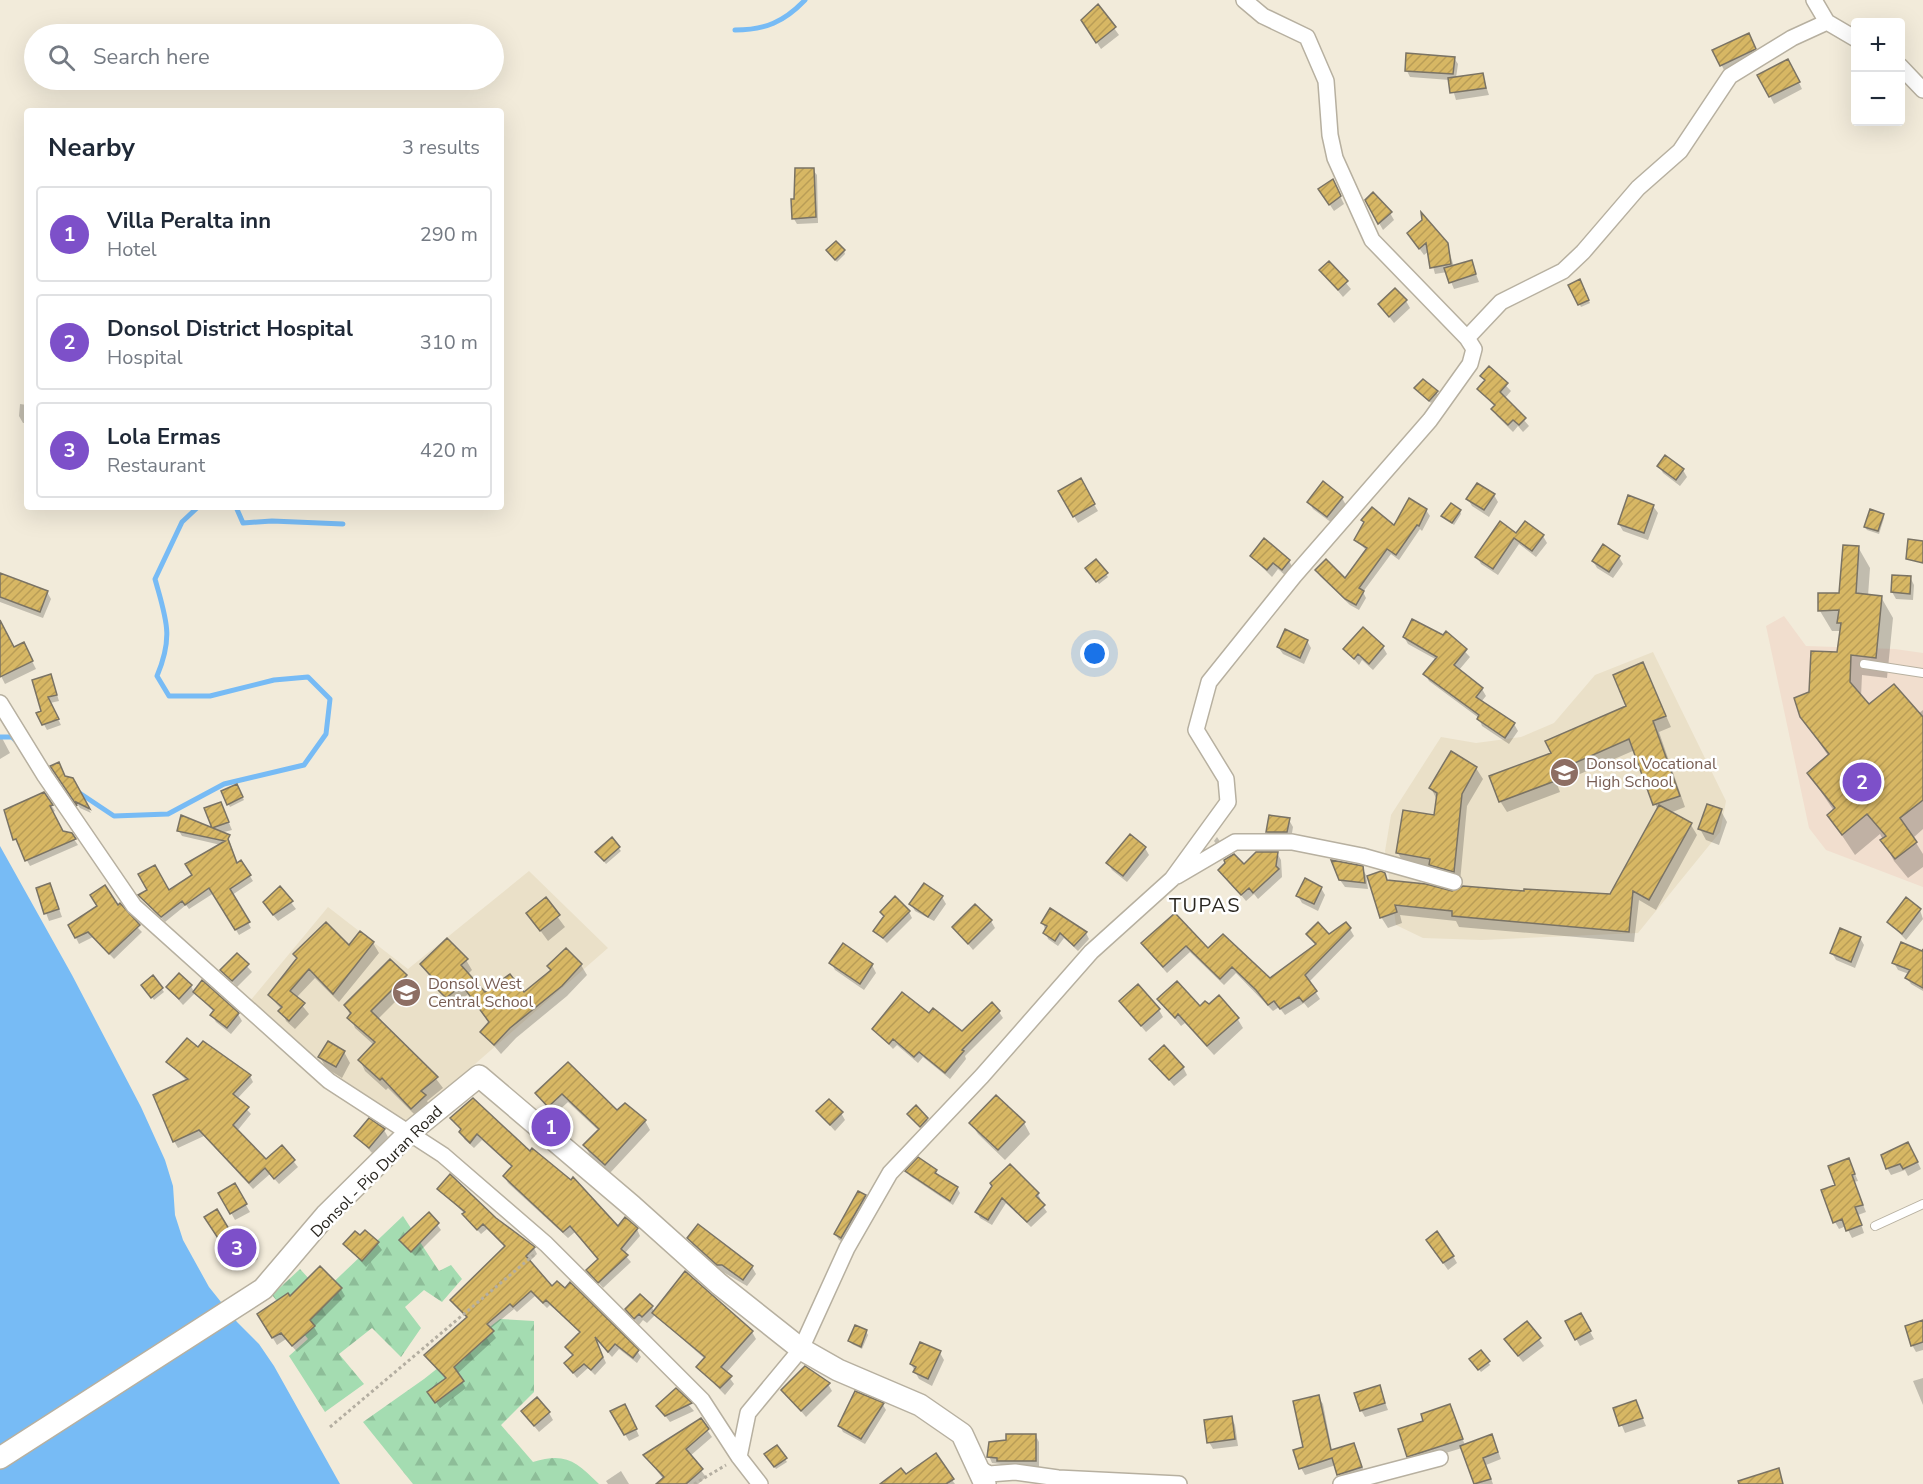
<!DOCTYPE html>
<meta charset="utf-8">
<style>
body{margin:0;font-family:"Nunito Sans",sans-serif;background:#f6f6f7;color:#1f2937}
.controls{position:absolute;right:18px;top:18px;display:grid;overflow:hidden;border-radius:6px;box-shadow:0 6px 24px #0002}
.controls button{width:54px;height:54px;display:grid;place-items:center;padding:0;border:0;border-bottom:2px solid #e0e1e3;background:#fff;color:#1f2937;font:30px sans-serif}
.you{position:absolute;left:1095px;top:654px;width:21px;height:21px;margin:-15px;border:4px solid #fff;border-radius:50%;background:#1a73e8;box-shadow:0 0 0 9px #1a73e833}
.badge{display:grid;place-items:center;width:39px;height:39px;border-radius:50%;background:#7d50c9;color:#fff;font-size:20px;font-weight:700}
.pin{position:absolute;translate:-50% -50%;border:3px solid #fff;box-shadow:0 2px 6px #0006}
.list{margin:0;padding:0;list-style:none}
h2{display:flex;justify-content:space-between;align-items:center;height:78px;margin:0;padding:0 24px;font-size:26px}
h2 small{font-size:20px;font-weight:400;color:#747a83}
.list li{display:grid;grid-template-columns:39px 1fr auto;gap:18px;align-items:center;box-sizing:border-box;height:96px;margin:0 12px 12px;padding:0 12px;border:2px solid #e0e1e3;border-radius:6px}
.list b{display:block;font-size:22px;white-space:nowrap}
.list p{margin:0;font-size:20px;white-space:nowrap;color:#747a83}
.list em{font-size:20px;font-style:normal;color:#747a83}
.icon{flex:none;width:33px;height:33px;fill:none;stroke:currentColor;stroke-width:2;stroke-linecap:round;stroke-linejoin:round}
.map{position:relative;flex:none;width:1923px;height:1484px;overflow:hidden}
.search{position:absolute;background:#fff;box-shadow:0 6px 24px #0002;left:24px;top:24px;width:480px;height:66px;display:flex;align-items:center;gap:15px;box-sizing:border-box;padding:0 21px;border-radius:33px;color:#747a83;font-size:22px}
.panel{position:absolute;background:#fff;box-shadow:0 6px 24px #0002;left:24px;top:108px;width:480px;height:402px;border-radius:6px}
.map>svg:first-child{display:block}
</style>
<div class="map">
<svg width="1923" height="1484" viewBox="0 0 1923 1484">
<defs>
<pattern id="forest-firs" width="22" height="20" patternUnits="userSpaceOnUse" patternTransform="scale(1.5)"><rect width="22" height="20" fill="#a4dcb1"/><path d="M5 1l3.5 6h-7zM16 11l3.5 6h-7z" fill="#8dbd98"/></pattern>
<pattern id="building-hatch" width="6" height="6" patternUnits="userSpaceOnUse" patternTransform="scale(1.5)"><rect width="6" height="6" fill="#d7b764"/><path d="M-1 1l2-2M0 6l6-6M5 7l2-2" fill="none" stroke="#b99d56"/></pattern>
</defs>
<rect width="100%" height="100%" fill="#f2ebda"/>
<path fill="#eae0c8" d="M1653 652 1726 801 1720 832 1638 933 1482 940 1423 938 1396 925 1385 851 1391 815 1441 737 1476 743 1521 737 1554 723 1595 675Z
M529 871 608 948 405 1125 324 1067 250 1001 328 907 408 969Z"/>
<path fill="#f1dece" d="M1784 616 1806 646 1895 649 1923 653V887L1826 850 1809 828 1766 626Z"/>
<path fill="url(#forest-firs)" d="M403 1216 439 1271 451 1265 462 1279 442 1302 424 1290 405 1307 421 1328 401 1357 372 1328 339 1354 364 1384 325 1412 289 1356 308 1339 272 1295 300 1269 322 1293Z
M500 1319 534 1321V1392L501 1425 533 1462C565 1452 576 1461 599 1484H413L363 1422 424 1379Z"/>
<path fill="#77bbf5" d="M0 846 72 975 141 1107 165 1160 173 1186 175 1215 183 1240 209 1287 237 1322 259 1344 274 1366 340 1484H0Z"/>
<path fill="#0003" d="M1098 6 1119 35 1101 49 1087 27Z
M1752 42 1759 56 1725 72 1714 50Z
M1454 58 1458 64 1456 78 1482 74 1489 95 1456 100 1450 80 1410 77 1407 71Z
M1792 68 1802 89 1774 104 1759 75Z
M813 170 817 175 818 223 797 224 794 219 795 201Z
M1336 188 1344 204 1334 211 1324 196Z
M1366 200 1390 213 1394 220 1383 230Z
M1413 240 1447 244 1454 267 1471 261 1479 282 1454 289 1447 272 1435 274 1429 251 1424 255Z
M844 251 845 254 837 262 829 254Z
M1329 263 1351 289 1343 297 1321 270Z
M1579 281 1590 303 1581 307 1570 286Z
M1406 301 1410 308 1394 323 1380 305Z
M1489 368 1511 391 1505 398 1529 426 1523 432 1518 426 1513 432 1497 416 1493 409 1495 407 1479 389 1485 382 1482 376Z
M1418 390 1436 392 1438 395 1431 403Z
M20 404 27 405V423H23L19 416Z
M1659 466 1683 470 1687 477 1680 486 1663 473Z
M1080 480 1098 511 1078 523 1060 492Z
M1494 495 1498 502 1489 517 1472 506 1468 499Z
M1342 498 1346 505 1332 523 1313 509 1309 502Z
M1653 506 1658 513 1648 540 1623 531 1619 524Z
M1426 510 1430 516 1422 531 1420 529 1399 560 1391 554 1363 592 1366 598 1359 610 1350 605 1320 576 1317 570 1346 580 1367 551 1356 540 1395 527Z
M1460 511 1461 514 1454 525 1443 516Z
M1883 515 1884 518 1879 534 1867 530 1865 527Z
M1516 535 1543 536 1547 543 1536 557 1519 544 1498 575 1481 564 1477 557Z
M1858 547 1870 568 1868 596 1881 597 1893 618 1887 678 1862 675 1861 697 1869 706 1918 714 1923 710V829L1913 838 1923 854V867L1908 878 1894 861 1880 834 1855 855 1829 816 1834 811 1809 774 1829 757 1802 717 1811 693 1839 654 1841 631H1832L1820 611 1841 594Z
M1251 556 1289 561 1293 568 1286 576 1278 569 1272 577Z
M1619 557 1623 564 1613 578 1597 568 1593 561Z
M1096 561 1108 577 1099 584 1089 571Z
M1910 577 1914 585 1913 600 1896 599 1892 592Z
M0 578 47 592 51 599 43 618 0 602Z
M0 623 14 649 27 651 36 669 5 684 0 674Z
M1447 633 1470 657 1459 670 1482 689 1486 696 1481 702 1514 724 1518 731 1509 744 1482 726 1479 718 1429 681 1425 674 1437 660 1408 644 1404 637H1443Z
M1307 641 1311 648 1304 664 1283 654 1278 647Z
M1383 647 1387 654 1373 670 1362 660 1359 665 1345 649Z
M1643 664 1671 727 1659 732 1685 807 1670 813 1691 825 1697 835 1656 910 1639 900 1634 942 1459 927 1456 921 1400 915 1402 923 1388 928 1381 917 1384 874 1388 881 1452 893 1611 895 1658 811 1635 750 1557 784 1560 792 1507 812 1500 801 1553 754 1628 707Z
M51 676 59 701 50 703 61 725 47 730 38 714 43 712Z
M2 738 10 753 0 759V739Z
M1476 768 1483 779 1467 806 1460 882 1404 864 1398 853 1436 817 1437 800 1431 788Z
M56 773 72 779 91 813 80 808Z
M236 786 244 800 230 807 223 792Z
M44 794 55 811 51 813 62 833 71 835 78 845 30 866 15 839Z
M224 811 232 830 220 833 228 837 238 865 241 862 253 881 232 895 251 928 239 935 214 893 189 909 186 905 165 922 140 895 169 892 194 876 221 845 182 836 179 831H215L213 827Z
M1721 811 1727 822 1719 845 1706 840 1700 829Z
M1289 820 1293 827 1291 839H1271L1267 832Z
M1217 837 1221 843 1217 845 1214 841Z
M612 840 621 851 606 864 599 855Z
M1145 848 1149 855 1127 882 1112 870 1108 863Z
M1277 853 1281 860 1282 877 1258 899 1254 894 1246 901 1220 870 1243 866Z
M1362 868 1366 875 1368 889 1345 887 1340 880Z
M280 888 296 909 278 921 269 910Z
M1321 888 1325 895 1318 911 1302 903 1298 896Z
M37 889 53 892 62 917 49 921Z
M942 897 946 904 934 921 915 911 911 904Z
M1906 899 1920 910 1923 919 1906 940 1889 922Z
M545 900 565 927 548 941 528 914Z
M117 907 142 932 114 959 93 937 79 944 70 926Z
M881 912H909L912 918 887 943 875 931 884 917Z
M1175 915 1208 950 1270 980 1316 946 1308 934 1329 936 1350 929 1354 936 1309 982 1320 999 1308 1008 1304 1003 1285 1015 1279 1007 1273 1011 1236 973 1224 985 1190 952 1167 973 1142 944Z
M991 921 995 928 973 950 954 927Z
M1043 923 1086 933 1089 939 1078 951 1064 938 1058 946 1048 939Z
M1860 938 1864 945 1855 968 1836 960 1832 953Z
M373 943 379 953 339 1002 315 978 296 998 309 1014 295 1029 286 1021 282 1010 269 995 298 959Z
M843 945 872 965 876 973 864 990 835 970 831 963Z
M237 955 252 972 237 987 222 970Z
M466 960 472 970 468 974 485 994H523L581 965 587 975 567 996 516 1038 501 1054 482 1032 490 1024 468 994 452 1008 421 964Z
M1894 963 1923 967V991L1911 984 1907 978 1909 974 1898 970Z
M406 976 411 986 378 1019 421 1065 424 1063 443 1088 427 1101 430 1106 418 1118 388 1088 386 1090 365 1071 360 1060 374 1045 355 1028 346 1005Z
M153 977 164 992 154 1000 145 988Z
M191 986 194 992 238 1014 242 1021 231 1034 216 1022 212 1015 214 1012 195 993 183 1005 167 987Z
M1159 999 1237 1018 1243 1028 1214 1055 1185 1023 1181 1026Z
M1121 1002 1159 1010 1163 1017 1146 1032Z
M999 1012 1003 1018 965 1056 966 1059 950 1079 923 1057 918 1063 897 1045 893 1049 874 1029 929 1015 962 1033Z
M344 1052 350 1063 342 1078 326 1068 320 1057Z
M1151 1059 1183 1067 1187 1075 1174 1086Z
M168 1062 250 1076 253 1082 237 1099 251 1114 237 1131 266 1161 282 1147 298 1167 279 1184 270 1174 253 1189 204 1136 178 1148 174 1141 187 1081Z
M568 1064 617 1113 645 1121 650 1130 610 1173 590 1155 585 1146 599 1131 568 1102 554 1115 537 1093Z
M916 1107 929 1122 922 1129 911 1118Z
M818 1112 841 1113 845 1120 835 1131Z
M452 1119 530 1153 618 1228 637 1229 640 1236 624 1254 631 1262 603 1288 588 1271 599 1260 575 1232 568 1238 508 1183 505 1177 513 1168 482 1140 474 1148 464 1139 462 1131Z
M971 1123H1024L1030 1134 1005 1160 978 1134Z
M384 1130 388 1137 373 1154 356 1136Z
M1912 1151 1921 1169 1908 1176 1905 1170 1891 1175 1887 1168Z
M1010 1166 1038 1194 1041 1200 1040 1202 1047 1212 1031 1227 1006 1203 992 1225 980 1218 977 1212Z
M1852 1167 1858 1181 1854 1182 1866 1212 1858 1215 1864 1233 1852 1238 1846 1226 1839 1229 1835 1222 1837 1186Z
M936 1171 938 1177 957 1188 960 1193 953 1205 910 1176 907 1172Z
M234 1185 250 1212 235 1220 220 1193Z
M439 1189 495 1220 534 1248 537 1254 529 1262 552 1288 637 1351 641 1357 637 1363 619 1349 612 1357 595 1338 606 1363 595 1375 588 1368 577 1378 566 1364 574 1357 567 1348 581 1333 550 1305 547 1308 535 1296 517 1312 514 1309 490 1329 496 1338 457 1374 466 1388 440 1408 433 1398 446 1379 426 1355 468 1319 452 1301 505 1247 487 1229 481 1234 468 1220 465 1214Z
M865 1196 868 1202 845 1243 839 1240 835 1234Z
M429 1214 441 1230 415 1256 401 1241Z
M210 1225 236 1243 245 1237 258 1259 241 1270Z
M360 1237 377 1243 382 1250 366 1267 345 1245Z
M689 1238 752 1267 756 1274 747 1286 723 1272 693 1246Z
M1432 1247 1453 1256 1457 1263 1448 1270Z
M686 1273 752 1332 756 1339 726 1373 734 1384 725 1395 698 1367 705 1359 655 1315 647 1323 643 1320 639 1325 627 1310 652 1307 654 1312Z
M341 1289 345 1296 314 1327 318 1334 297 1352 286 1339 277 1345 259 1315 290 1298Z
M1581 1315 1594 1339 1580 1346 1567 1322Z
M1923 1321V1350L1916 1352 1912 1345Z
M1527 1323 1544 1346 1523 1362 1510 1346Z
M866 1332 868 1335 862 1349 852 1344 850 1341Z
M940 1353 944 1360 932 1386 919 1379 911 1364Z
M1473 1362H1488L1490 1365 1481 1372Z
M1923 1378V1405L1913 1381Z
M828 1384 832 1391 806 1417 783 1390Z
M1379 1387 1388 1410 1365 1417 1361 1410Z
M676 1390 694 1411 670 1422 658 1406Z
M1318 1397 1323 1404 1332 1451 1354 1445 1365 1474 1343 1481 1336 1465 1305 1475 1301 1468Z
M1636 1402 1646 1426 1625 1433 1615 1409Z
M883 1405 886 1410 865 1444 843 1432 840 1426Z
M1449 1406 1465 1445 1491 1436 1495 1443 1501 1459 1486 1465 1493 1484H1475L1462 1448 1413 1463 1409 1456 1425 1422Z
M522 1411 549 1413 553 1420 539 1432Z
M612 1412 629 1413 639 1436 629 1441Z
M1231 1417 1235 1425 1238 1446 1213 1449 1209 1442Z
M700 1420 712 1437 690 1456 706 1477 698 1484H667L645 1455Z
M1036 1436 1039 1442V1467H1002L1001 1464 992 1463 989 1456Z
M777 1447 787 1462 776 1469 766 1455Z
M621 1471 629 1484H608L606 1481Z
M905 1476 952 1480 955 1484H884Z"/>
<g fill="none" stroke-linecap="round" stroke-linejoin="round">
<path stroke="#77bbf5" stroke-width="5" d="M735 30C765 30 784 22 805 0
M236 507 243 523 272 521 343 524
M0 737H12L18 743
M78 792 114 816 168 814 224 784 304 765 326 734 330 699 308 677 274 680 210 696H169L157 676C174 636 166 619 155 579L182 522 198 507"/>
</g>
<path fill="url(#building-hatch)" stroke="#7a7364" stroke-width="1.5" d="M1098 4 1116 27 1096 43 1081 20Z
M1749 33 1756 49 1720 66 1712 50Z
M1406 53 1455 57 1453 74 1405 71Z
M1788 59 1800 82 1769 97 1757 75Z
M1483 73 1486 88 1450 93 1448 78Z
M795 168H814L816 217 792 219 791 199H794Z
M1333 179 1341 196 1329 205 1318 189Z
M1373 192 1392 212 1378 224 1365 200Z
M1421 212 1448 243 1451 264 1430 268 1426 243 1419 249 1407 233 1422 220Z
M836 241 845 250 835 260 826 250Z
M1472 260 1476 274 1449 283 1444 268Z
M1329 261 1348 281 1338 290 1319 270Z
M1580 279 1589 300 1578 305 1568 285Z
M1395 288 1407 300 1389 317 1378 304Z
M1489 366 1508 383 1500 392 1526 418 1519 425 1513 420 1508 425 1491 409 1495 405 1477 389 1485 380 1480 376Z
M1423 379 1438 391 1429 401 1414 388Z
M1665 455 1684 469 1676 480 1657 466Z
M1081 478 1095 504 1073 517 1058 491Z
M1323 481 1343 497 1327 517 1307 502Z
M1477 483 1495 494 1484 510 1466 499Z
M1628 495 1654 505 1644 533 1618 524Z
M1409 498 1427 509 1419 526 1417 525 1396 555 1387 549 1359 588 1364 591 1356 605 1345 599 1315 570 1326 559 1345 578 1367 548 1354 540 1364 522 1361 520 1372 507 1394 525Z
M1451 503 1461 510 1452 523 1441 516Z
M1870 509 1884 514 1878 531 1864 527Z
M1500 521 1516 533 1525 521 1544 535 1532 551 1514 538 1493 569 1475 557Z
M1264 538 1290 560 1282 570 1273 563 1267 570 1250 556Z
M1908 539 1923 541V563L1906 559Z
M1603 544 1620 556 1609 572 1592 561Z
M1843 545 1859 546 1856 593 1882 596 1876 658 1851 655 1850 682 1869 704 1894 684 1923 717V800L1900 818 1917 842 1895 859 1880 840 1886 836 1867 814 1842 835 1827 815 1835 808 1807 773 1829 754 1800 717 1794 698 1809 692 1811 651 1837 652 1841 623H1837L1839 610 1818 611V593H1839Z
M1096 559 1108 573 1096 582 1085 568Z
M0 573 48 591 40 612 0 597Z
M1892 575 1911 576 1910 594 1891 592Z
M1412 619 1443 635 1446 631 1467 649 1454 665 1483 688 1476 697 1515 723 1505 738 1477 719 1479 715 1423 674 1437 657 1403 637Z
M0 620 14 647 24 642 33 661 0 677Z
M1363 627 1384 646 1369 664 1358 654 1354 659 1343 649Z
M1285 629 1308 640 1300 658 1277 647Z
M1643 662 1666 716 1653 721 1680 796 1653 805 1629 739 1552 773 1555 781 1499 802 1489 776 1551 753 1545 741 1626 706 1613 675Z
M51 674 57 695 48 697 59 719 42 725 36 713 41 711 32 680Z
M1451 751 1477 767 1462 794 1454 872 1429 865 1430 859 1396 853 1403 810 1434 815 1437 793 1429 788Z
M59 762 65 776 73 778 90 809 76 802 77 806 50 766Z
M237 784 243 797 227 805 221 791Z
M44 792 53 805 50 806 63 831 72 833 76 839 25 861 16 839 13 840 4 810Z
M221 802 229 822 212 828 204 808Z
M1707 804 1722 809 1713 834 1698 829Z
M1659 805 1692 823 1649 900 1633 891 1629 932 1452 916V911L1395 905 1397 912 1380 918 1367 876 1381 871 1385 873 1387 880 1426 884 1452 891 1463 886 1524 891V889L1610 894Z
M181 815 230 835 228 839 237 863 241 860 251 875 230 889 250 922 235 930 209 888 185 905 182 901 161 917 138 895 147 890 138 874 155 865 169 890 192 875 185 864 225 841 177 831Z
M1269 815 1290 818 1287 832H1266Z
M1130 834 1146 847 1123 876 1106 863Z
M612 837 620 847 604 861 595 852Z
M1256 852H1278L1276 866 1279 869 1253 893 1249 888 1241 895 1218 870 1225 863 1224 860 1234 854 1244 864Z
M1331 860 1363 866 1365 883 1339 880Z
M1305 878 1322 887 1314 904 1296 896Z
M50 883 59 909 44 914 36 888Z
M924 883 943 896 928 917 909 904Z
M105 885 118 905 120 903 140 925 109 954 88 932 75 938 68 925 97 906 90 895Z
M280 886 293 901 273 915 263 902Z
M895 896 910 911 883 938 873 931 884 916 880 912Z
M546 897 560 915 540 931 526 913Z
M1906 897 1921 909 1902 934 1887 922Z
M975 904 992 920 968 944 952 927Z
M1050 908 1087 932 1074 946 1060 933 1055 941 1043 933 1047 926 1041 923Z
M1175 913 1208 948 1223 934 1270 978 1316 944 1306 934 1318 922 1329 934 1346 922 1351 928 1305 975 1317 991 1303 1002 1299 997 1280 1009 1274 1001 1268 1005 1256 990 1232 967 1220 979 1186 946 1163 967 1141 943Z
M326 922 349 945 360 931 374 942 333 994 309 969 290 991 305 1003 289 1021 278 1011 282 1007 268 995 297 958 293 954Z
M1840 928 1861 937 1851 962 1830 953Z
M447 938 468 959 461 965 485 992 510 974 524 992 551 970 547 966 566 948 582 964 562 986 510 1028 494 1045 480 1032 489 1022 462 985 446 998 437 989 440 986 420 964Z
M1901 942 1922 951 1923 949V988L1905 978 1910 970 1892 963Z
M843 943 873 964 860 984 829 963Z
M237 953 249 964 232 981 220 970Z
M390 959 407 975 371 1011 438 1077 421 1091 426 1095 411 1109 382 1078 380 1080 358 1060 375 1042 347 1018 351 1013 344 1005Z
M179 973 192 985 179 999 166 987Z
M153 975 163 988 151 998 141 985Z
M202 980 239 1013 227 1028 210 1015 214 1010 193 992Z
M1177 981 1200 1006 1205 1001 1209 1004 1219 995 1239 1018 1207 1046 1178 1014 1175 1018 1157 999Z
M1138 984 1160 1009 1141 1026 1119 1001Z
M902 992 929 1013 933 1008 962 1031 992 1002 1000 1011 962 1050 964 1051 945 1073 919 1052 914 1057 893 1039 889 1044 872 1029Z
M187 1038 198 1047 203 1041 251 1075 233 1094 249 1107 233 1125 266 1159 282 1145 295 1160 274 1179 265 1168 249 1183 199 1130 173 1142 153 1095 188 1079 166 1062Z
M328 1041 345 1051 336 1067 318 1057Z
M1164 1045 1184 1067 1169 1080 1149 1059Z
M568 1062 617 1110 625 1103 646 1120 605 1165 583 1145 599 1129 562 1094 548 1107 535 1093Z
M996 1095 1025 1122 998 1150 969 1123Z
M473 1098 530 1151 532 1148 571 1180 573 1177 618 1226 625 1217 638 1228 621 1249 628 1255 598 1283 586 1270 598 1259 570 1226 563 1232 503 1176 512 1166 477 1134 470 1143 459 1132 461 1129 450 1118Z
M829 1099 843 1112 830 1125 816 1111Z
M916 1105 928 1118 920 1127 907 1114Z
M369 1118 385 1129 369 1148 354 1136Z
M1908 1142 1918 1162 1903 1169 1900 1164 1886 1169 1881 1155Z
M918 1157 937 1170 935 1173 958 1187 950 1201 905 1171Z
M1849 1158 1855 1174 1852 1175 1863 1205 1855 1207 1862 1225 1846 1231 1842 1219 1833 1223 1821 1190 1835 1185 1828 1166Z
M1010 1164 1039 1193 1036 1196 1045 1205 1027 1222 1002 1198 988 1220 975 1212 992 1186 990 1183Z
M450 1174 496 1218 535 1247 526 1256 552 1286 557 1281 565 1288 570 1282 639 1350 633 1358 615 1344 608 1352 595 1337 603 1357 591 1370 584 1364 573 1373 564 1363 573 1355 565 1347 580 1332 546 1300 543 1303 531 1291 513 1307 510 1304 487 1324 494 1331 454 1367 464 1381 435 1403 427 1392 446 1378 424 1355 467 1317 450 1300 505 1246 483 1224 477 1230 462 1214 465 1212 437 1189Z
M235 1183 247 1204 230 1214 218 1193Z
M858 1191 866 1195 841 1238 834 1234Z
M217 1209 236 1241 245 1235 255 1251 235 1264 204 1217Z
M429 1212 439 1223 411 1252 399 1240Z
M698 1224 753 1266 743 1280 722 1265H717L687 1238Z
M365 1230 379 1242 362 1261 343 1244 355 1231 360 1235Z
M1437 1231 1454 1256 1443 1263 1426 1240Z
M320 1266 342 1288 310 1320 315 1326 292 1346 281 1333 272 1338 257 1314 288 1293 290 1296Z
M685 1271 753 1331 721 1367 732 1376 720 1388 696 1367 705 1357 652 1313Z
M640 1294 653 1306 642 1317 639 1314 634 1319 625 1309Z
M1581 1313 1591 1331 1575 1340 1565 1321Z
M1923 1320V1342L1911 1346 1905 1326Z
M1527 1321 1541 1338 1518 1356 1504 1339Z
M855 1325 867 1330 861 1347 848 1341Z
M920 1342 941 1351 928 1379 913 1372 916 1367 910 1364Z
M1481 1350 1490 1361 1478 1370 1469 1359Z
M805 1366 830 1383 801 1411 781 1390Z
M1380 1385 1385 1403 1360 1411 1354 1393Z
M676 1388 692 1403 665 1416 656 1406Z
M855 1391 884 1403 861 1439 838 1426Z
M1319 1395 1331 1450 1354 1443 1362 1467 1337 1475 1332 1458 1299 1469 1293 1450 1303 1447 1293 1401Z
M537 1397 550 1412 534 1426 521 1411Z
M1636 1400 1643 1418 1619 1426 1613 1408Z
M625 1404 637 1429 624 1435 610 1411Z
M1450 1404 1463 1439 1407 1457 1398 1429 1423 1421 1421 1414Z
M1232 1416 1235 1439 1207 1443 1204 1420Z
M701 1418 709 1429 686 1449 703 1469 686 1484H656L664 1477 643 1455Z
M1006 1434H1036V1461H997V1458L987 1457 989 1442 1006 1440Z
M1492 1434 1498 1452 1483 1458 1491 1479 1474 1484 1460 1446Z
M777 1445 787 1458 774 1467 764 1454Z
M936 1453 954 1479 946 1484H880L901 1468 906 1474Z
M1779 1468 1783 1484H1739L1738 1481Z"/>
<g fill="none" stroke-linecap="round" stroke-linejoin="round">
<defs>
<path id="service" d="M1864 664 1923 673
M1875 1226 1923 1204"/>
<path id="minor" d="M1814 0 1827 22 1856 39
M1900 66 1923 90
M1467 338 1501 302 1563 271 1583 252 1638 188 1680 151 1730 76 1792 38 1827 22
M0 703 45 776 134 906 329 1081 443 1155 546 1244 702 1400 739 1457 760 1484
M1177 876 1235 842H1292L1362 856 1454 882
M739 1457 748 1413 801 1349 847 1248 890 1173 982 1076 1091 952 1172 879 1228 802 1226 779 1196 730 1209 682 1294 576 1430 420 1470 364 1474 349 1467 338 1372 240 1335 158 1330 135 1326 81 1307 37 1263 16 1244 0
M978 1467 989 1474 1015 1472 1058 1478 1179 1484
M1341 1484 1440 1458"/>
<path id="secondary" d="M0 1458 263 1289 326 1215 409 1133 479 1076 632 1206 719 1284 801 1349 838 1370 920 1405 962 1434 985 1484"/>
</defs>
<use href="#service" stroke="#b7b0a0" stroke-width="10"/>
<use href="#minor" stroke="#b7b0a0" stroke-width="18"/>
<use href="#secondary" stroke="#b7b0a0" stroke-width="24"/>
<path stroke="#b4aea1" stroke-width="3" stroke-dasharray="3 3" stroke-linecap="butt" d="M330 1427 535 1254
M694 1484 726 1465"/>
<use href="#service" stroke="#fff" stroke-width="8"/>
<use href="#minor" stroke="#fff" stroke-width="15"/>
<use href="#secondary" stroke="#fff" stroke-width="21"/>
</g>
<defs>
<symbol id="school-disc" viewBox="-11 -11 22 22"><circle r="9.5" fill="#8d6e63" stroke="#fff"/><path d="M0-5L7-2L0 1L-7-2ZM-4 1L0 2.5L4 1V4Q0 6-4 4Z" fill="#fff"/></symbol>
</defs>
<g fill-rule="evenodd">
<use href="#school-disc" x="1548" y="756" width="33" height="33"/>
<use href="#school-disc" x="390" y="976" width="33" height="33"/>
</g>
<g text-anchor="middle" stroke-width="5" stroke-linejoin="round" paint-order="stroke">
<g font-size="16" fill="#785e54" stroke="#fff" text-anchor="start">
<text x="1586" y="769">Donsol Vocational<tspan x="1586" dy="18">High School</tspan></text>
<text x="428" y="989">Donsol West<tspan x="428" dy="18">Central School</tspan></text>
</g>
<g font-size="16" fill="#2a2721" stroke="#fff">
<text transform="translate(376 1171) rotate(-45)" y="6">Donsol - Pio Duran Road</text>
</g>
<g font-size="20" letter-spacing="1.5" fill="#2a2721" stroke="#fff">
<text x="1205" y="912">TUPAS</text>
</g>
</g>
</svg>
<div class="controls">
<button>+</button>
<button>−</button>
</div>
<div class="you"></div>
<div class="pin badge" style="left:551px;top:1127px">1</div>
<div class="pin badge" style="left:1862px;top:782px">2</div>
<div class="pin badge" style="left:237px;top:1248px">3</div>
<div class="search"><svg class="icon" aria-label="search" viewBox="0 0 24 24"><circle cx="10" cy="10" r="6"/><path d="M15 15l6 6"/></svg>Search here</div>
<section class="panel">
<h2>Nearby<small>3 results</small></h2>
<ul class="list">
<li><span class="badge">1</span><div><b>Villa Peralta inn</b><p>Hotel</p></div><em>290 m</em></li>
<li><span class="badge">2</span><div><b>Donsol District Hospital</b><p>Hospital</p></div><em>310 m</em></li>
<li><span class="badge">3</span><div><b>Lola Ermas</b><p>Restaurant</p></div><em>420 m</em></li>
</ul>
</section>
</div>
